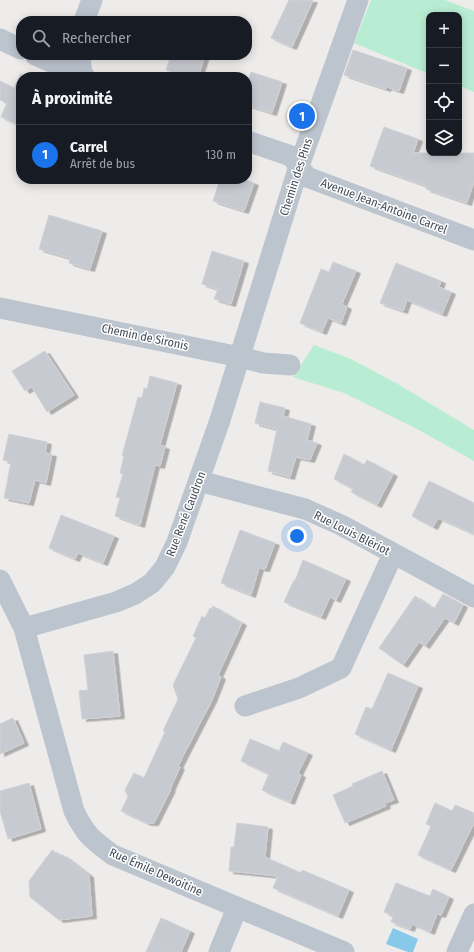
<!DOCTYPE html>
<html lang="fr">
<meta charset="utf-8">
<style>
body{margin:0;font-family:"Fira Sans Condensed",sans-serif;background:#20242c;color:#f1f3f6}
.controls{position:absolute;right:12px;top:12px;display:grid;overflow:hidden;border-radius:8px;box-shadow:0 2px 10px #0003}
.controls button{width:36px;height:36px;display:grid;place-items:center;padding:0;border:0;border-bottom:1px solid #363941;background:#171b24;color:#f1f3f6;font:20px sans-serif}
.you{position:absolute;left:297px;top:536px;width:14px;height:14px;margin:-10px;border:3px solid #fff;border-radius:50%;background:#1a73e8;box-shadow:0 0 0 6px #1a73e833}
.badge{display:grid;place-items:center;width:26px;height:26px;border-radius:50%;background:#1a73e8;color:#fff;font-size:13px;font-weight:700}
.pin{position:absolute;translate:-50% -50%;border:2px solid #fff;box-shadow:0 1px 4px #0006}
.list{margin:0;padding:0;list-style:none}
h2{display:flex;justify-content:space-between;align-items:center;height:52px;margin:0;padding:0 16px;font-size:17px}
h2 small{font-size:13px;font-weight:400;color:#9ea1a6}
.list li{display:grid;grid-template-columns:26px 1fr auto;gap:12px;align-items:center;box-sizing:border-box;height:60px;padding:0 16px;border-top:1px solid #363941}
.list b{display:block;font-size:15px;white-space:nowrap}
.list p{margin:0;font-size:13px;white-space:nowrap;color:#9ea1a6}
.list em{font-size:13px;font-style:normal;color:#9ea1a6}
.icon{flex:none;width:22px;height:22px;fill:none;stroke:currentColor;stroke-width:2;stroke-linecap:round;stroke-linejoin:round}
.map{position:relative;flex:none;width:474px;height:952px;overflow:hidden}
.search{position:absolute;background:#171b24;box-shadow:0 2px 10px #0003;left:16px;top:16px;width:236px;height:44px;display:flex;align-items:center;gap:10px;box-sizing:border-box;padding:0 14px;border-radius:16px;color:#9ea1a6;font-size:15px}
.panel{position:absolute;background:#171b24;box-shadow:0 2px 10px #0003;left:16px;top:72px;width:236px;height:112px;border-radius:16px}
.map>svg:first-child{display:block}
</style>
<div class="map">
<svg width="474" height="952" viewBox="0 0 474 952">
<defs>
<filter id="shadow"><feDropShadow dx="4.5" dy="2.5" stdDeviation="0" flood-color="#0004"/></filter>
</defs>
<rect width="100%" height="100%" fill="#eeeceb"/>
<path fill="#b9edd3" d="M371 0H445L474 11V92L459 86V15H429V74L354 43Z
M314 345 351 359 396 383 474 430V461L415 428 344 393 293 377Z"/>
<path fill="#86c9e9" d="M393 928 418 939 413 952H408L386 944Z"/>
<path fill="#c8cad1" stroke="#cfd1d7" filter="url(#shadow)" d="M289 0H313L292 47 271 38Z
M353 50 407 68 399 91 387 87 386 89 344 75Z
M171 55H205L198 77H187L166 70Z
M251 72 282 82 272 113 247 105V85Z
M21 73V126L1 117 7 103 0 100V81L14 88Z
M384 127 418 139 413 153H474V181L467 203 426 189 427 186 370 166Z
M220 179H243L254 183 244 211 213 201Z
M49 215 102 231 90 269 69 263 70 258 39 249Z
M212 251 244 261 231 304 214 299 218 289 202 284Z
M333 262 356 271 342 304 347 307 341 323 328 318 322 332 300 323 321 269 329 272Z
M396 263 441 281 439 287 451 292 442 314 407 300 403 311 380 303Z
M45 351 74 395 47 412 32 387 25 391 12 371Z
M150 376 177 383 160 445 165 447 160 466 155 465 140 525 115 516 120 498 116 497 123 474 120 473 124 456H122L138 397 142 398 144 388 147 389Z
M260 402 285 408 283 416 311 424 307 440 317 443 310 460 296 457 290 477 268 471 277 429 255 423Z
M9 434 47 442 45 453 52 454 46 483 35 480 29 503 4 498 11 462 3 460Z
M344 454 364 465 367 460 393 474 377 505 351 492 353 489 334 479Z
M429 481 474 503V534L438 518 433 527 412 516Z
M61 515 114 536 103 563 78 553 75 559 49 548Z
M240 530 275 543 265 569 259 568 251 595 221 583Z
M303 560 346 579 336 600 330 597 321 617 284 602 294 580 295 581Z
M443 594 463 605 454 623 445 618 425 646 419 642 403 665 379 648 415 596 434 609Z
M213 606 242 623 218 675 221 677 212 700 178 766 180 767 170 789H171L154 823H147L121 811 128 797 125 790 134 773 144 778 165 732 163 731 178 699 173 685 196 638 193 636 202 616 205 618 210 608 212 609Z
M113 651 120 716 82 719 79 691 88 690 84 655Z
M388 673 418 686 391 750 355 734 366 707 372 709Z
M13 718 24 743 0 754V724Z
M250 739 279 751 283 742 308 753 298 773 301 775 290 802 262 790 269 774 241 761Z
M382 771 394 800 385 803 386 806 345 823 333 795 353 786 352 784Z
M29 783 41 829 8 839 0 811V791Z
M435 803 452 811 455 805 474 813V823L451 870 418 855 431 826 426 824Z
M237 823 268 827 265 857 301 873 302 870 349 890 338 916 273 888 278 876 229 871 231 847H234Z
M52 850 60 855H63L89 875 92 916 59 920 30 897 29 881Z
M396 883 430 896 433 889 449 897 441 915 437 914 430 932 412 924 410 929 391 922 393 916 384 912Z
M161 918 190 931 181 952H146Z"/>
<g fill="none" stroke-linecap="round" stroke-linejoin="round">
<path stroke="#bcc4ce" stroke-width="21" d="M84 21 92 0
M0 39 21 49
M35 55 85 77
M80 55 82 76
M247 141 291 156 307 177 474 240
M0 308 240 357 263 363 290 365
M199 481 305 509 341 525 474 597
M0 580 24 628 74 811C85 834 92 840 113 855L344 952
M24 628 116 602 135 594 152 583 165 567 177 542 220 420 299 166 358 0
M245 706 299 688 341 668 393 554
M219 952 237 908
M457 952 474 914"/>
</g>
<g text-anchor="middle" stroke-width="3" stroke-linejoin="round" paint-order="stroke">
<g font-size="12" fill="#444c58" stroke="#fff">
<text transform="translate(296 177) rotate(-72)" y="4">Chemin des Pins</text>
<text transform="translate(384 206) rotate(21)" y="4">Avenue Jean-Antoine Carrel</text>
<text transform="translate(145 337) rotate(12)" y="4">Chemin de Sironis</text>
<text transform="translate(186 514) rotate(-69)" y="4">Rue René Caudron</text>
<text transform="translate(352 533) rotate(27)" y="4">Rue Louis Blériot</text>
<text transform="translate(156 872) rotate(24)" y="4">Rue Émile Dewoitine</text>
</g>
</g>
</svg>
<div class="controls">
<button>+</button>
<button>−</button>
<button><svg class="icon" aria-label="locate" viewBox="0 0 24 24"><circle cx="12" cy="12" r="6"/><path d="M12 2v4M12 18v4M2 12h4M18 12h4"/></svg></button>
<button><svg class="icon" aria-label="layers" viewBox="0 0 24 24"><path d="M12 4l9 5-9 5-9-5zM3 14l9 5 9-5"/></svg></button>
</div>
<div class="you"></div>
<div class="pin badge" style="left:302px;top:116px">1</div>
<div class="search"><svg class="icon" aria-label="search" viewBox="0 0 24 24"><circle cx="10" cy="10" r="6"/><path d="M15 15l6 6"/></svg>Rechercher</div>
<section class="panel">
<h2>À proximité<small></small></h2>
<ul class="list">
<li><span class="badge">1</span><div><b>Carrel</b><p>Arrêt de bus</p></div><em>130 m</em></li>
</ul>
</section>
</div>
